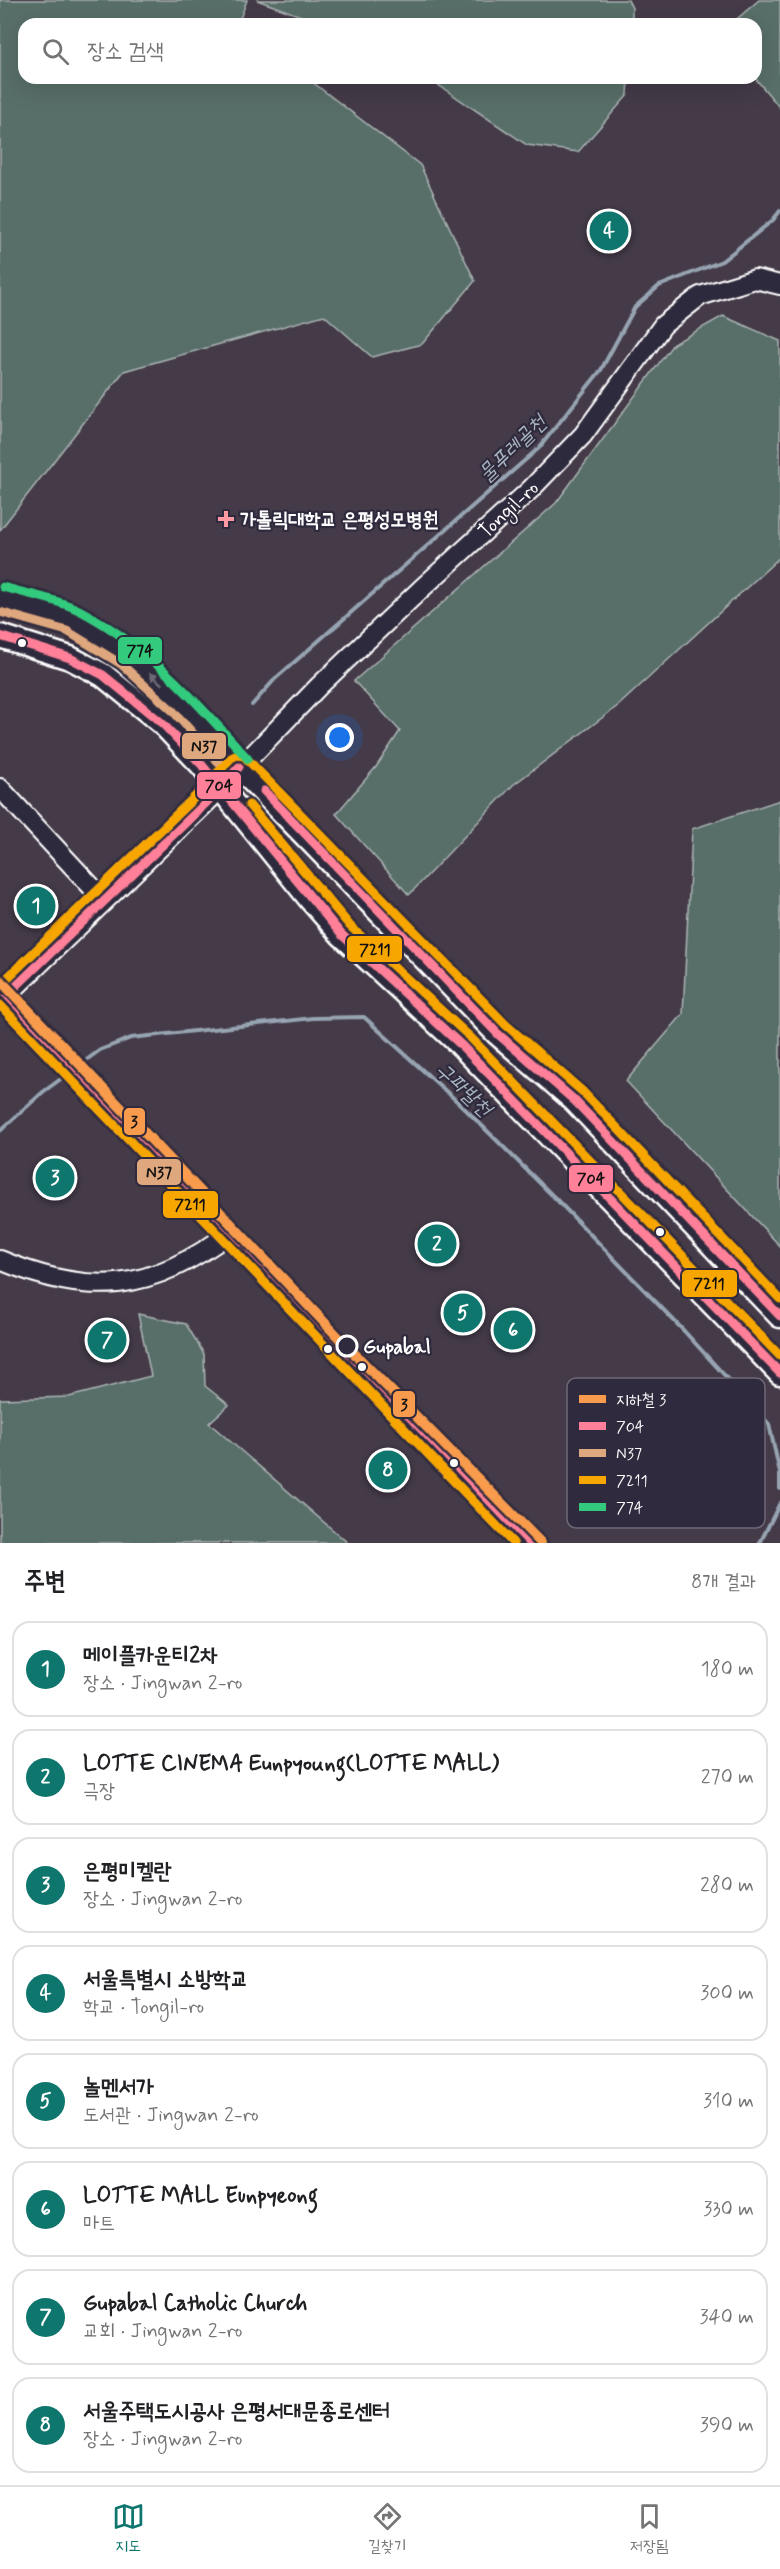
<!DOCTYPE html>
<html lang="ko">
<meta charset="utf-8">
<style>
body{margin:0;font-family:Mynerve,"Poor Story",sans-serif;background:#f2f2f2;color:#202124}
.you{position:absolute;left:340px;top:738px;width:21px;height:21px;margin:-15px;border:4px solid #fff;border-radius:50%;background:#1a73e8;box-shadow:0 0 0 9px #1a73e833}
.badge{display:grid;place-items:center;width:39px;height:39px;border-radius:50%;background:#0f766e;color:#fff;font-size:20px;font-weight:700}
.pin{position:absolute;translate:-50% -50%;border:3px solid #fff;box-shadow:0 2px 6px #0006}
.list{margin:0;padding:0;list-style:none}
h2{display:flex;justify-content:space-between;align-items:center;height:78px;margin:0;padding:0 24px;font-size:26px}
h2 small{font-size:20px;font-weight:400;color:#757577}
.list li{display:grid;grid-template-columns:39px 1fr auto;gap:18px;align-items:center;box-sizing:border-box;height:96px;margin:0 12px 12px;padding:0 12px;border:2px solid #e0e0e0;border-radius:18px}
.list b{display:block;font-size:22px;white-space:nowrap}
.list p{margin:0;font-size:20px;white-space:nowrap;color:#757577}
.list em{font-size:20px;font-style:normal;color:#757577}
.icon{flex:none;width:33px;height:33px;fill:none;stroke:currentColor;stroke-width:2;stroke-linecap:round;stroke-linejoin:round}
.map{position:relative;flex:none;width:780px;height:1543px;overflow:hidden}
.search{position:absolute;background:#fff;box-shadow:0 6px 24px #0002;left:18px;right:18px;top:18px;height:66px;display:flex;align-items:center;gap:15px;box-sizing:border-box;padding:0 21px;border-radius:18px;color:#757577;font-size:22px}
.sheet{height:942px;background:#fff}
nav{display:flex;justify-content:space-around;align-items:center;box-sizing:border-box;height:84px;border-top:2px solid #e0e0e0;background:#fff;font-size:16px;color:#757577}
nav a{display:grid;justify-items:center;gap:3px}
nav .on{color:#0f766e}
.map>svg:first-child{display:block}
</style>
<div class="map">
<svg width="780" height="1543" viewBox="0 0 780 1543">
<rect width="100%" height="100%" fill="#443a48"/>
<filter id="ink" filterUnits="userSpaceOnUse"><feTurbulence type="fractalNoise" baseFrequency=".0167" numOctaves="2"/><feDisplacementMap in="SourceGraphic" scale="12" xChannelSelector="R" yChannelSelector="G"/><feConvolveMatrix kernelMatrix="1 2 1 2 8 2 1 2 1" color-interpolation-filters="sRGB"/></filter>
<g filter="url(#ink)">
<path fill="#586e69" stroke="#acb6b4" stroke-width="1.5" d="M0 0H247L238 24H24V78H307L420 165 475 281 422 344 372 357 324 315 124 371 0 530Z
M257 0H628L632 8V24H323Z
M759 0H780V108L755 78 756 24H731Z
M428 78H629L628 95 578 152 527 145Z
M723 316 780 341V557L619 705 513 785 409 895 336 814 376 767 400 731 354 681 556 503 673 344Z
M780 800V1246L626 1081 683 1014 692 829Z
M138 1314 186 1324 204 1354 205 1386 229 1405 209 1423 348 1543H0V1399L69 1397 151 1376Z"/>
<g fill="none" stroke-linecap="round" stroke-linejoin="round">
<path stroke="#97a4b2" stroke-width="4" d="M252 705 275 679 539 448 601 370 635 307 659 286 722 261 773 220 780 211
M81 1064 100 1050 131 1038 313 1018 364 1017 460 1104 555 1198 684 1331 769 1424 780 1473V1489
M0 1131 43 1092 73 1070
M760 1543 780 1503"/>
<defs>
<path id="minor" d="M0 788 104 900
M0 987 231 1232 530 1543
M0 1002 211 798 319 686 421 589 530 490 583 435 663 325 700 296 755 279 780 285
M0 1260C91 1298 151 1292 231 1232"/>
<path id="major" d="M0 599 72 620 128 654 182 703 239 767 498 1034 574 1100 780 1316
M0 636 70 658 103 675 162 723 202 765 311 900 341 934 461 1045 780 1373"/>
</defs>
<use href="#minor" stroke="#fff" stroke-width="22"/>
<use href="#major" stroke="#fff" stroke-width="27"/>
<use href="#minor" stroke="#2f2a3d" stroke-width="18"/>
<use href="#major" stroke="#2f2a3d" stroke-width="22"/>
<defs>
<path id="bus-1" d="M0 636 70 658 103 675 162 723 202 765 341 934 461 1045 780 1373
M239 767 211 798 7 995 530 1543
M264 791 498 1034 574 1100 780 1316"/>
<path id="bus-2" d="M0 612 67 631 121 664 173 711 223 767 202 790 0 985
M0 1005 513 1543"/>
<path id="bus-3" d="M249 805 350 926 470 1037 780 1356
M0 985 202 790 231 758 237 755 244 756 506 1025 583 1092 780 1299
M0 1005 513 1543"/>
<path id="bus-4" d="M3 587C27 594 57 599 79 610 148 646 197 702 248 759"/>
</defs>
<use href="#bus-1" stroke="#2f2a3d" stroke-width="14"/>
<use href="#bus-2" stroke="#2f2a3d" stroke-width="14"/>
<use href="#bus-3" stroke="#2f2a3d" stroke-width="14"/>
<use href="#bus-4" stroke="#2f2a3d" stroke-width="14"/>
<use href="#bus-1" stroke="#ff8098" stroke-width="9"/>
<use href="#bus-2" stroke="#dfa77e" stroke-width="9"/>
<use href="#bus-3" stroke="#f7a600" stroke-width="9"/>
<use href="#bus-4" stroke="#33ca7d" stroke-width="9"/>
<defs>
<path id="metro-1" d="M0 980 342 1341 541 1543"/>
</defs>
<use href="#metro-1" stroke="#2f2a3d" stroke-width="15"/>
<use href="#metro-1" stroke="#f89b4d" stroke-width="10"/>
</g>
<defs><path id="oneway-solid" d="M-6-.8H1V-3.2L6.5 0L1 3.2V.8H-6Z" transform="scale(1.5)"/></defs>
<use fill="#6d6a77" href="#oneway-solid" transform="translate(156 679) rotate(-138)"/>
</g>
<path fill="#ff9aa2" stroke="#2f2a3d" stroke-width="2" d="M223 510h6v6h6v6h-6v6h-6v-6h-6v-6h6z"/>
<g fill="#fff" stroke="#2f2a3d" stroke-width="2">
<circle cx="22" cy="643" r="5"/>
<circle cx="660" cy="1232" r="5"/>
<circle cx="328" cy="1349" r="5"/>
<circle cx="362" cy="1367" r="5"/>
<circle cx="454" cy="1463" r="5"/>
</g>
<circle fill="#2f2a3d" stroke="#fff" stroke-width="3" cx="347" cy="1346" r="10"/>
<g text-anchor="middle" stroke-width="4.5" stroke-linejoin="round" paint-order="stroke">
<g font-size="20" fill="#fff" stroke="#2f2a3d">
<text transform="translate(508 509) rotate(-43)" y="7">Tongil-ro</text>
</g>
<g font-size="20" font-weight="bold" fill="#fff" stroke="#2f2a3d" text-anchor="start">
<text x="240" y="526">가톨릭대학교 은평성모병원</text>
</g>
<g font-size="20" font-weight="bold" fill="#fff" stroke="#2f2a3d" text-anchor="start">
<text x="363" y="1353">Gupabal</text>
</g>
<g font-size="21" font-style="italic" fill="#a8b4be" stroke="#2f2a3d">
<text transform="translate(512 448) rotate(-44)" y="7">물푸레골천</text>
<text transform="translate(464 1089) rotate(43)" y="7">구파발천</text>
</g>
</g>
<rect x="567" y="1378" width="198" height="150" rx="9" fill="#2f2a3d" stroke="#6d6a77" stroke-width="1.5"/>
<rect x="579" y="1395" width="27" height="8" fill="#f89b4d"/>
<rect x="579" y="1422" width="27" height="8" fill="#ff8098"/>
<rect x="579" y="1449" width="27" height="8" fill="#dfa77e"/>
<rect x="579" y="1476" width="27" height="8" fill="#f7a600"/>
<rect x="579" y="1503" width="27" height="8" fill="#33ca7d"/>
<g font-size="16" fill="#fff">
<text x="616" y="1405">지하철 3</text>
<text x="616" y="1432">704</text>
<text x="616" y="1459">N37</text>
<text x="616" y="1486">7211</text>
<text x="616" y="1513">774</text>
</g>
<g stroke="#2f2a3d" stroke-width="2">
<rect x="117" y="636" width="46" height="29" rx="6" fill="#33ca7d"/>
<rect x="181" y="732" width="46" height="28" rx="6" fill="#dfa77e"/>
<rect x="196" y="771" width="46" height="29" rx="6" fill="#ff8098"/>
<rect x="346" y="935" width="57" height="28" rx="6" fill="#f7a600"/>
<rect x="123" y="1107" width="23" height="29" rx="6" fill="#f89b4d"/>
<rect x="136" y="1158" width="46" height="28" rx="6" fill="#dfa77e"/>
<rect x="568" y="1164" width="46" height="29" rx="6" fill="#ff8098"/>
<rect x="162" y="1190" width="57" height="29" rx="6" fill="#f7a600"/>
<rect x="681" y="1269" width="57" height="29" rx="6" fill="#f7a600"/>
<rect x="392" y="1390" width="24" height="28" rx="6" fill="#f89b4d"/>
</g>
<g font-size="16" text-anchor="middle" font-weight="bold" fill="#111">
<text x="140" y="656">774</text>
<text x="204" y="752">N37</text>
<text x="219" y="791">704</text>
<text x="375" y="955">7211</text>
<text x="134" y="1127">3</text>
<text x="159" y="1178">N37</text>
<text x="591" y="1184">704</text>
<text x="190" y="1210">7211</text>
<text x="709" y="1289">7211</text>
<text x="404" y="1410">3</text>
</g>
</svg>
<div class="you"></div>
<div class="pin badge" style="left:36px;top:906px">1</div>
<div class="pin badge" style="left:437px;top:1244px">2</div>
<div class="pin badge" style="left:55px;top:1178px">3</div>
<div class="pin badge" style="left:609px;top:231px">4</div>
<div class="pin badge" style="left:463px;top:1313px">5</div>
<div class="pin badge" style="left:513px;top:1330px">6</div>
<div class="pin badge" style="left:107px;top:1340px">7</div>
<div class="pin badge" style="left:388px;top:1470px">8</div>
<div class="search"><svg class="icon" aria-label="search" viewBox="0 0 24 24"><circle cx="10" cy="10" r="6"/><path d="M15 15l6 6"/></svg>장소 검색</div>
</div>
<section class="sheet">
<h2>주변<small>8개 결과</small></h2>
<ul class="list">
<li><span class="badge">1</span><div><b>메이플카운티2차</b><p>장소 · Jingwan 2-ro</p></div><em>180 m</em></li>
<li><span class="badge">2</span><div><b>LOTTE CINEMA Eunpyoung(LOTTE MALL)</b><p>극장</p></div><em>270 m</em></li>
<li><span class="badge">3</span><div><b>은평미켈란</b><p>장소 · Jingwan 2-ro</p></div><em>280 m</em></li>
<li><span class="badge">4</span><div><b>서울특별시 소방학교</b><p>학교 · Tongil-ro</p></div><em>300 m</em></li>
<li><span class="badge">5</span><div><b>놀멘서가</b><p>도서관 · Jingwan 2-ro</p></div><em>310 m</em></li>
<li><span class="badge">6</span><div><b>LOTTE MALL Eunpyeong</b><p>마트</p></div><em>330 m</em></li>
<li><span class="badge">7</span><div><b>Gupabal Catholic Church</b><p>교회 · Jingwan 2-ro</p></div><em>340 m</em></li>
<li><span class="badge">8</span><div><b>서울주택도시공사 은평서대문종로센터</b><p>장소 · Jingwan 2-ro</p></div><em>390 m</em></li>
</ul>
</section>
<nav>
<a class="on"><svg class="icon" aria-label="map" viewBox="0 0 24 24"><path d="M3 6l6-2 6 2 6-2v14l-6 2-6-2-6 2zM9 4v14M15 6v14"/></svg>지도</a>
<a><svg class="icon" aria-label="directions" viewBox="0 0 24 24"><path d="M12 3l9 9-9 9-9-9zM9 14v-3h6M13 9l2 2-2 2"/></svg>길찾기</a>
<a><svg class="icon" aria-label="saved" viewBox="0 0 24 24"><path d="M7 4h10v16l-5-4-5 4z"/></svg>저장됨</a>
</nav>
